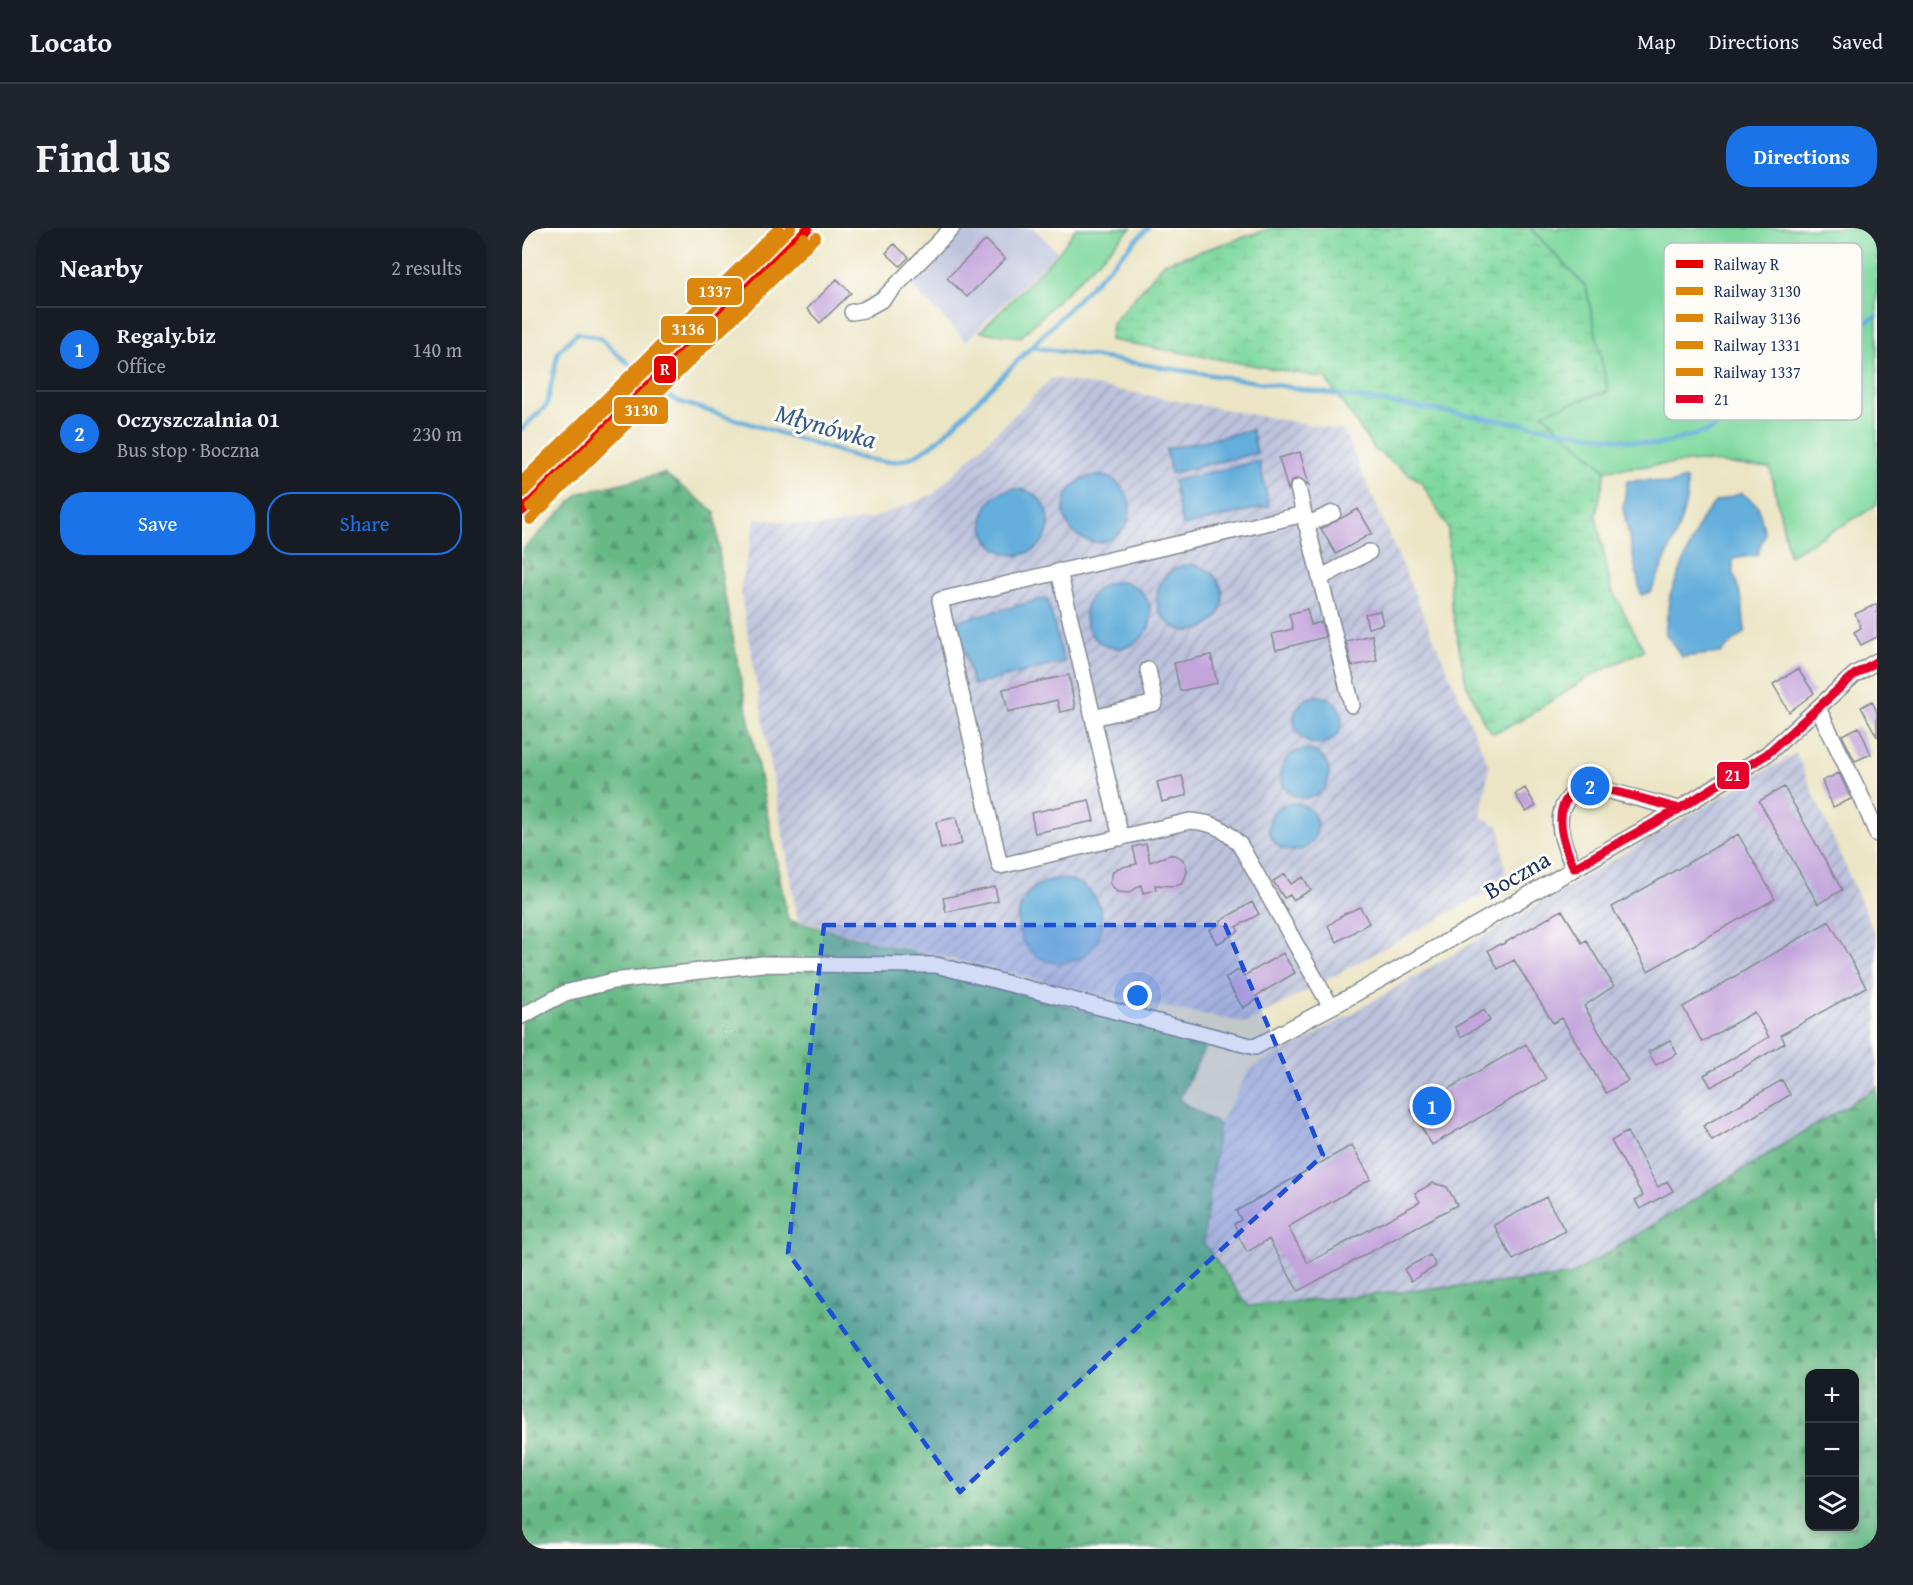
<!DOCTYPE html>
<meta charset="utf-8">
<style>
body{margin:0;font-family:"Gentium Book Plus",serif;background:#20242c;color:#f1f3f6}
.controls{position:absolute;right:18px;bottom:18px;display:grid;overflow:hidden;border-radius:12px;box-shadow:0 3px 9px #0003}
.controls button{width:54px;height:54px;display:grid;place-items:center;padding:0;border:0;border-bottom:2px solid #363941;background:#171b24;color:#f1f3f6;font:30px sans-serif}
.you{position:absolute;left:616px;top:768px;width:21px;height:21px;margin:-15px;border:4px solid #fff;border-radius:50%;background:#1a73e8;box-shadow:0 0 0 9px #1a73e833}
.badge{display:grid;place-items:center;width:39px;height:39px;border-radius:50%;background:#1a73e8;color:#fff;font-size:20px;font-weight:700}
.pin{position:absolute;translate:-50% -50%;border:3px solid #fff;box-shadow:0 2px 6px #0006}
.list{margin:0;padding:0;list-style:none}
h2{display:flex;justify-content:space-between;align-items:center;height:78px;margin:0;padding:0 24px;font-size:26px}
h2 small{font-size:20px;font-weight:400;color:#9ea1a6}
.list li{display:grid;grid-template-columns:39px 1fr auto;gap:18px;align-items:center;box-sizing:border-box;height:84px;padding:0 24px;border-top:2px solid #363941}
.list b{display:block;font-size:22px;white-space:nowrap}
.list p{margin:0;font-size:20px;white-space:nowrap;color:#9ea1a6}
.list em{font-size:20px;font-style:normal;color:#9ea1a6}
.actions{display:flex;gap:12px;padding:18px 24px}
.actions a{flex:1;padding:14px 0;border:2px solid #1a73e8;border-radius:24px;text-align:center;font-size:21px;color:#1a73e8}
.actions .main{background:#1a73e8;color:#fff}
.icon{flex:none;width:33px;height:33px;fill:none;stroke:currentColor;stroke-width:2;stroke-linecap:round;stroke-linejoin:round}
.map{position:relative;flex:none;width:1355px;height:1321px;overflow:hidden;border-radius:24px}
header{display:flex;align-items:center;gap:36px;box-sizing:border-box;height:84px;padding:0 30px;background:#171b24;border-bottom:2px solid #363941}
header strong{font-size:28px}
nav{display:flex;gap:33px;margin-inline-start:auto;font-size:21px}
.intro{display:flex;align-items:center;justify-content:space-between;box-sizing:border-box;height:144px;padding:0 36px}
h1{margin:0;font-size:42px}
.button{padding:15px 27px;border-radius:24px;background:#1a73e8;color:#fff;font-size:21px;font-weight:700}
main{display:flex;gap:36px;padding:0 36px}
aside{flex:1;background:#171b24;border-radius:24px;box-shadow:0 3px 9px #0003}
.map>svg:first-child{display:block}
</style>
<header>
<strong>Locato</strong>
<nav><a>Map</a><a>Directions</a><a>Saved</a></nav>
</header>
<div class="intro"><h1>Find us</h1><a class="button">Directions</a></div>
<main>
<aside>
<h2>Nearby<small>2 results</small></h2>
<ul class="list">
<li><span class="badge">1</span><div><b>Regaly.biz</b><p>Office</p></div><em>140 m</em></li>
<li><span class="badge">2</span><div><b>Oczyszczalnia 01</b><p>Bus stop · Boczna</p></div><em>230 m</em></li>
</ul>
<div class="actions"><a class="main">Save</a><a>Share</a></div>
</aside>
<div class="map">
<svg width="1355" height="1321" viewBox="0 0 1355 1321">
<defs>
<pattern id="industrial-furrows" width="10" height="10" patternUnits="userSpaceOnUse" patternTransform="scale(1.5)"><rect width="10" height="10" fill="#bec3dd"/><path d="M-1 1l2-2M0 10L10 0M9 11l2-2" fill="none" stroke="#9a9fb6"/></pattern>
<pattern id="forest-firs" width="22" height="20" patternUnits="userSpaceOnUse" patternTransform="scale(1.5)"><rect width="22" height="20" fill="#67b986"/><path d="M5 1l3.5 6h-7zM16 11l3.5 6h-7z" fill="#549771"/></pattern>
<pattern id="wetland-marsh" width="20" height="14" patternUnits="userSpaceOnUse" patternTransform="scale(1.5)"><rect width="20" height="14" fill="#7fd99f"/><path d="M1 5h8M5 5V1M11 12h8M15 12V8" fill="none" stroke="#6dbb8b"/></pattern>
</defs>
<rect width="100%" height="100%" fill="#fdfcf7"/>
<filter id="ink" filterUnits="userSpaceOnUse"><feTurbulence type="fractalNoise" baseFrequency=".0167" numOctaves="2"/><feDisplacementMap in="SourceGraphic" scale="12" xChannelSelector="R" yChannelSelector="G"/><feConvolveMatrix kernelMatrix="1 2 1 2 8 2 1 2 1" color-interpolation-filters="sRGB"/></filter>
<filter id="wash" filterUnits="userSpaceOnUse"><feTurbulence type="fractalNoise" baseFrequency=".008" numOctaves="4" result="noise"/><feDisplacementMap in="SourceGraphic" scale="24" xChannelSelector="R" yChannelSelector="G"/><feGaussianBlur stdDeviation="1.35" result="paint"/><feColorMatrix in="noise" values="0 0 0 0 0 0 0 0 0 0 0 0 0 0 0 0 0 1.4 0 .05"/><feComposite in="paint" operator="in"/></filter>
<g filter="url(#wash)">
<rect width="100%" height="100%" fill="#ebe5c5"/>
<path fill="url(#industrial-furrows)" d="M530 150 822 203 967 538 959 589 978 599 984 654 725 795 585 768 276 693 218 361 234 290 296 299 349 291 410 267Z
M1274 525 1355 711V859L1048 1048 726 1078 681 1014 697 896 728 841 791 808Z"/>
<path fill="#bec3dd" d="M247 0H299L149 152 126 129 227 29Z
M438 0H512L535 24 444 113 385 53Z
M94 160 117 185 0 297V252Z"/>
<path fill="#7fd99f" stroke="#4d847e" stroke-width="1.5" d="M554 0H609L499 109 458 104 538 23Z
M1009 0H1355V276L1339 287 1267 327 1248 240 1178 233 1084 242 1019 184 1086 164 1064 59Z"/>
<path fill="url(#forest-firs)" stroke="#417472" stroke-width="1.5" fill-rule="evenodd" d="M142 245 193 284 201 359 266 692 411 729 416 744 685 815 657 872 697 896 681 1014 726 1078 1048 1048 1355 859V1321H0V322L58 265ZM1288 1146H1332V1298H1288Z"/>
<path fill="url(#wetland-marsh)" stroke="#4d847e" stroke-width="1.5" d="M750 0H1008L1064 59 1086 163 1020 185 1084 242 1074 287 1089 360 1122 422 1070 447 996 494 971 505 963 496 944 455 929 376 926 300 900 255 853 222 803 150 588 112 590 96 642 35Z"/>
<path fill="#63aedb" stroke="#3f6e9c" stroke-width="1.5" d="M730 202 735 225 649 245 644 221Z
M737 233 747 278 661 298 651 253Z
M542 281a33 33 0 1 1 66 0a33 33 0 1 1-66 0Z
M1164 251C1172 276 1140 338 1129 364L1119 367 1101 280 1105 253 1126 252 1147 256Z
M461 294a33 33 0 1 1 66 0a33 33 0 1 1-66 0Z
M1220 265 1236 278 1243 306 1235 327 1211 331V343L1220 373 1223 404 1198 425 1160 429 1143 405 1148 367 1179 292 1193 274Z
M635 370a33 33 0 1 1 66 0a33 33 0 1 1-66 0Z
M563 387a33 33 0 1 1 66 0a33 33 0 1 1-66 0Z
M525 370 542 434 451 457 435 393Z
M772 492a24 24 0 1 1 48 0a24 24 0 1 1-48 0Z
M759 546a24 24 0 1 1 48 0a24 24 0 1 1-48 0Z
M747 599a24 24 0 1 1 48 0a24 24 0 1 1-48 0Z
M496 693a42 42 0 1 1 84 0a42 42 0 1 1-84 0Z"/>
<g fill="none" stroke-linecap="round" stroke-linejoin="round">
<path stroke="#63aedb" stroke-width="4.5" d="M511 119 1135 217 1187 203 1263 153 1310 113 1355 88
M0 201 25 177 36 124 55 105 77 110 139 164 155 173 338 230C353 233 369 236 384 231 414 221 439 189 461 167 517 113 570 55 626 0"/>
</g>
<g id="blocks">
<path fill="#c3a5dc" d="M464 12 483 31 445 69 425 50Z
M372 16 387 29 378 38 364 25Z
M315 51 329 65 298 95 285 81Z
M778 224 787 257 779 251H773L769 253 766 262 757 230Z
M836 281 850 305 814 326 799 301Z
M1355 376V409L1339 417 1332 404 1339 400 1333 386Z
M785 381 789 397 799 394 803 409 754 422 750 406 771 401 767 386Z
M858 383 861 396 846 400 843 386Z
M850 407 855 433 830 438 824 413Z
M689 427 695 455 658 463 652 435Z
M1276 441 1292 465 1267 484 1251 456Z
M547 447 553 481 538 484 535 472 486 484 481 461Z
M1350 473 1355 484V509L1339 479Z
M1337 499 1349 526 1333 533 1320 507Z
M1317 545 1329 571 1311 579 1300 553Z
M660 548 665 567 640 574 635 554Z
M1262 559 1320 662 1296 676 1237 573Z
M1003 560 1014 578 1004 584 993 566Z
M567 572 572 593 513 605 509 585Z
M434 589 440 616 419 621 414 594Z
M1216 606 1253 671 1126 743 1090 679Z
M624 616 628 634 647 627H654L660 631 664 636 665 644 663 650 659 656 652 658 633 657 634 662 621 665 619 657 607 665 595 664 588 655 591 643 596 640 615 636 611 619Z
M763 646 769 656 781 649 789 662 771 672 768 667 762 670 751 653Z
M473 659 476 673 424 684 421 670Z
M730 674 737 686 714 699 717 703 695 716 687 702 699 695 698 693Z
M838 679 847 695 815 714 806 698 822 686Z
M1040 682 1060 715 1064 712 1092 758 1062 778 1106 853 1084 865 1040 790 1031 795 992 732 976 741 966 722 978 716 979 717Z
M1307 693 1344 759 1259 807 1263 815 1189 859 1182 847 1247 809 1232 784 1180 814 1161 779Z
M761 725 773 745 734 768 736 771 721 780 703 750 718 741 722 748Z
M962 782 968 793 939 809 933 799Z
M1148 812 1155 826 1134 837 1126 824Z
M1004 816 1024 851 910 917 889 882Z
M1260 852 1268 867 1190 913 1181 898Z
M1105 904 1136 959 1145 953 1151 963 1118 981 1113 972 1121 968 1089 913Z
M830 917 849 951 766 999 786 1035 898 974 893 965 911 955 925 959 935 977 776 1063 747 1011 725 1024 715 1005 716 1004 712 996 719 992 714 983Z
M1024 969 1043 1003 991 1032 972 997Z
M908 1027 914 1038 889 1053 882 1041Z"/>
</g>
</g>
<g filter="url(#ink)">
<use href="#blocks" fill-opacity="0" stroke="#838a92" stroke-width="1.5"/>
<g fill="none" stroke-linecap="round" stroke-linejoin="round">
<defs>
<path id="minor" d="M330 84 341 82 361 71 430 0
M776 260 782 286
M784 297 811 285
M537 343 599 610
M798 350 847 324
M1296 480 1339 568 1355 606
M571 490 633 475 626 442
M1052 640C1042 619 1027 585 1051 566 1056 563 1063 561 1068 558L1157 581
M809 779 718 617C701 600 693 595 668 593L478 638 418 372 782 286 830 477
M0 788 43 765 91 753 240 736 414 737 733 819 824 771 1157 581 1245 526 1332 447 1355 433"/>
</defs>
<use href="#minor" stroke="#838a92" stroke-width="18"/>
<use href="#minor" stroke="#fff" stroke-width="15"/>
<defs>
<path id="bus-1" d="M1052 640 1157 581 1245 526 1332 447 1355 433
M1052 640C1040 613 1024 567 1067 559 1075 557 1143 577 1157 581"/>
</defs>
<use href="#bus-1" stroke="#fdfcf7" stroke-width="14"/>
<use href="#bus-1" stroke="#e4002b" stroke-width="9"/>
<defs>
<path id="rail-1" d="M0 283 286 0"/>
<path id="rail-2" d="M8 292 294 9"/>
<path id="rail-3" d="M0 266 269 0"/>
<path id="rail-4" d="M8 279 282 9"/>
<path id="rail-5" d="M0 253 257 0"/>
</defs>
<use href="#rail-1" stroke="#fdfcf7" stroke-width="15"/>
<use href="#rail-2" stroke="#fdfcf7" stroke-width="15"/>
<use href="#rail-3" stroke="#fdfcf7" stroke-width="15"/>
<use href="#rail-4" stroke="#fdfcf7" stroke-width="15"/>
<use href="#rail-5" stroke="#fdfcf7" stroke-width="15"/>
<use href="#rail-1" stroke="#e50000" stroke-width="10"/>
<use href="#rail-2" stroke="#dd860e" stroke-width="10"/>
<use href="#rail-3" stroke="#dd860e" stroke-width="10"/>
<use href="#rail-4" stroke="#dd860e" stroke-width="10"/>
<use href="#rail-5" stroke="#dd860e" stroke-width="10"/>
</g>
</g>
<path fill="#1d4ed8" fill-opacity="0.2" stroke="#1d4ed8" stroke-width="4.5" stroke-dasharray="12 8" stroke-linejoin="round" d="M302 697H703L801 927 438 1264 266 1025Z"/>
<g text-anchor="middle" stroke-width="6" stroke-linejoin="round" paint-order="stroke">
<g font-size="24" fill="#1b2f5e" stroke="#fdfcf7">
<text transform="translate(995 647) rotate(-30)" y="8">Boczna</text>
</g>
<g font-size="26" font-style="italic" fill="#345b8a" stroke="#fdfcf7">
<text transform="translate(304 198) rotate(16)" y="9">Młynówka</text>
</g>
</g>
<rect x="1142" y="15" width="198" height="177" rx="9" fill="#fdfcf7" stroke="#b9bec9" stroke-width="1.5"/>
<rect x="1154" y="32" width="27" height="8" fill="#e50000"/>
<rect x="1154" y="59" width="27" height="8" fill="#dd860e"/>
<rect x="1154" y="86" width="27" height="8" fill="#dd860e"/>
<rect x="1154" y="113" width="27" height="8" fill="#dd860e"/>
<rect x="1154" y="140" width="27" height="8" fill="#dd860e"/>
<rect x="1154" y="167" width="27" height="8" fill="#e4002b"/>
<g font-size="16" fill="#1b2f5e">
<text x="1192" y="42">Railway R</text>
<text x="1192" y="69">Railway 3130</text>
<text x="1192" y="96">Railway 3136</text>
<text x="1192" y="123">Railway 1331</text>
<text x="1192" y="150">Railway 1337</text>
<text x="1192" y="177">21</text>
</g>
<g stroke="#fdfcf7" stroke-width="2">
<rect x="164" y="49" width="57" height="29" rx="6" fill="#dd860e"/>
<rect x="138" y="87" width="57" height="29" rx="6" fill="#dd860e"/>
<rect x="131" y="127" width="24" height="29" rx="6" fill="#e50000"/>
<rect x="91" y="168" width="56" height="29" rx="6" fill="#dd860e"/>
<rect x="1194" y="533" width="34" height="29" rx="6" fill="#e4002b"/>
</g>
<g font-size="16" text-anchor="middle" font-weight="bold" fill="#fff">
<text x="193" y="69">1337</text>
<text x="166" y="107">3136</text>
<text x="143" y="147">R</text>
<text x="119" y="188">3130</text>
<text x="1211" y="553">21</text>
</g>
</svg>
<div class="controls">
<button>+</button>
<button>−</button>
<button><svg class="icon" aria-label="layers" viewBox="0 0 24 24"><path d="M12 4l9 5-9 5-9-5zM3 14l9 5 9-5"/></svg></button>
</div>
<div class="you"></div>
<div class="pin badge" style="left:910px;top:878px">1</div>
<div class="pin badge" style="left:1068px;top:558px">2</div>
</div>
</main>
